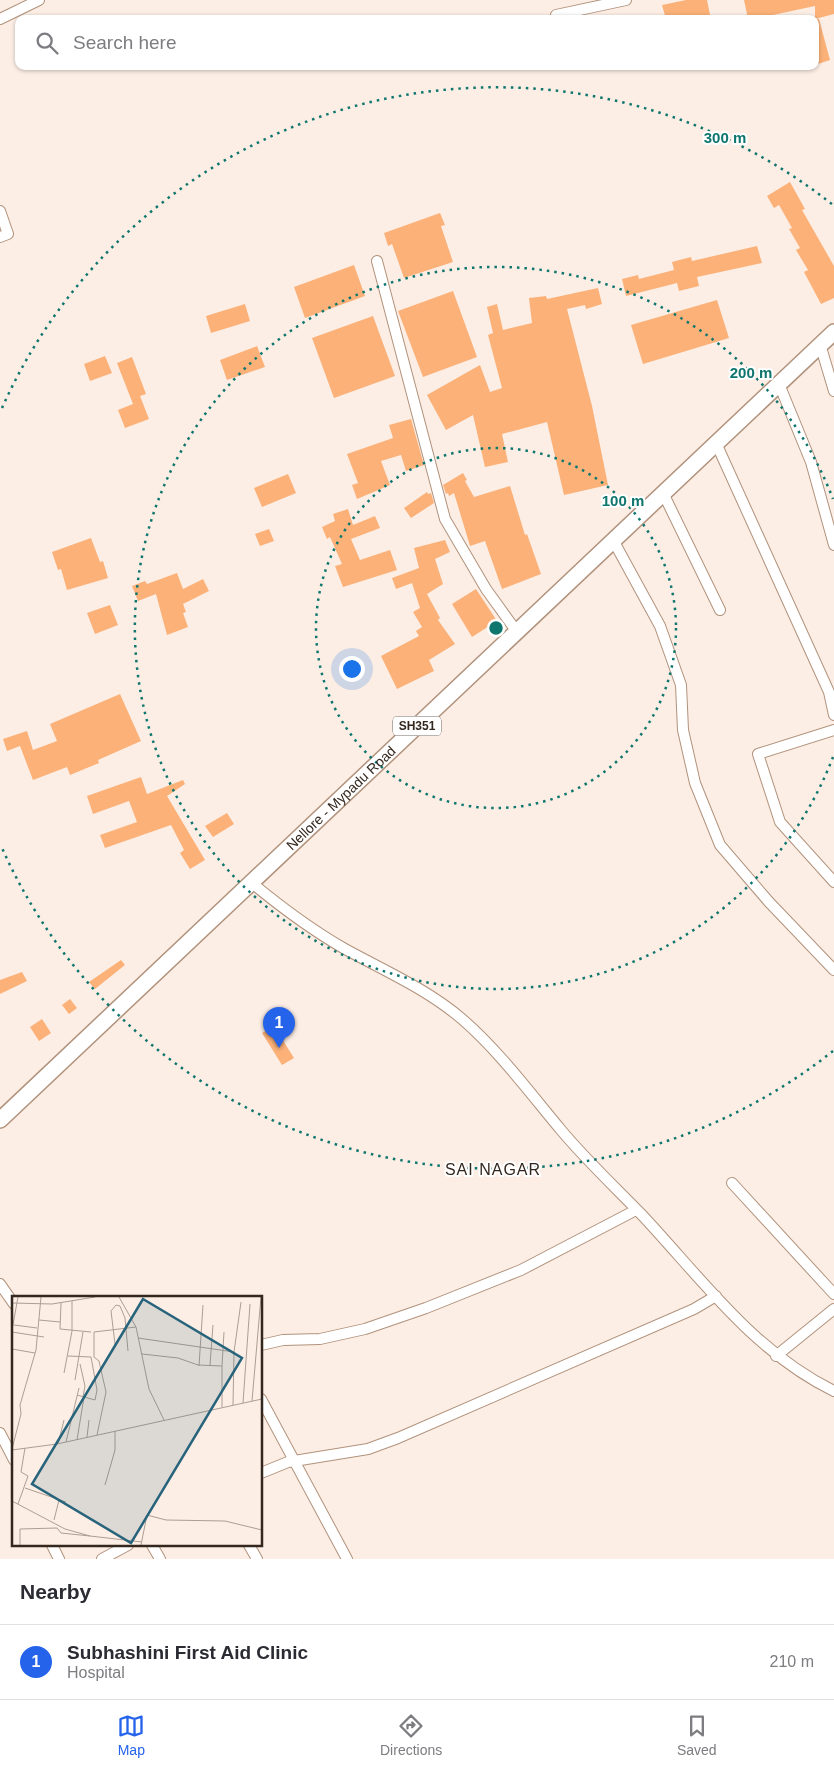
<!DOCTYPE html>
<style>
body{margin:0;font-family:Arial,sans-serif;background:#f7f7f7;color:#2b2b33}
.you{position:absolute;left:351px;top:668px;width:18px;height:18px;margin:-12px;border:4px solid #fff;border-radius:50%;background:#1a73e8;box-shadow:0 0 0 8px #1a73e833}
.badge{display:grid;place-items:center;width:32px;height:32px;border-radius:50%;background:#2563eb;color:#fff;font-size:16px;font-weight:700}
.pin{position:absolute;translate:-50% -41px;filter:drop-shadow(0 1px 2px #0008)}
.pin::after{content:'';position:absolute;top:26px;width:18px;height:15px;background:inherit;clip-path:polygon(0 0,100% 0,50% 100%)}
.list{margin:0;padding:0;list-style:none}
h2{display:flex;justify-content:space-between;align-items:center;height:65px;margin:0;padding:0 20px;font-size:21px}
h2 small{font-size:16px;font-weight:400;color:#7c7c81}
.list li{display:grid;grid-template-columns:32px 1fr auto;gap:15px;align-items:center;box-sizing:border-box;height:75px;padding:0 20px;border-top:1px solid #e1e1e2}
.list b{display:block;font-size:19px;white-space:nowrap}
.list p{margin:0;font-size:16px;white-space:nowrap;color:#7c7c81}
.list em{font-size:16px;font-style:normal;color:#7c7c81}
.icon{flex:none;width:28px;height:28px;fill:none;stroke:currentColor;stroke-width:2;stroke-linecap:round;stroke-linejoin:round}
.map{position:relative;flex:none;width:834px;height:1559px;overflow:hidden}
.search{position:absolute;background:#fff;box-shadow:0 1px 4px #0004;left:15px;right:15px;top:15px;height:55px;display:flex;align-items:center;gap:12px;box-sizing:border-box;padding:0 18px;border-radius:10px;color:#7c7c81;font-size:19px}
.sheet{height:140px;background:#fff}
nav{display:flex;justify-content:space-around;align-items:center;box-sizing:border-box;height:70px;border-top:1px solid #e1e1e2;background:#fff;font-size:14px;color:#7c7c81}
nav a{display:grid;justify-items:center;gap:2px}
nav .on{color:#2563eb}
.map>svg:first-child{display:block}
</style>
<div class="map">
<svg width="834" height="1559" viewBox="0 0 834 1559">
<rect width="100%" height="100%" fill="#fceee5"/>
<path fill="#fbb178" d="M686 0H707L710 15 693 19H680V16L666 19 662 5Z
M744 0H834V14L815 19V6L768 16V18L763 19H748Z
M815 19H819L830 60 815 65Z
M790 182 805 209 802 210 834 266V298L821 304 804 272 808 270 796 250 800 248 789 229 792 228 779 205 774 208 767 196Z
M440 213 445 225 441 226 453 262 404 278 392 244 388 246 384 233Z
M757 246 762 263 697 277 699 286 679 291 677 283 626 296 622 279 638 275 639 279 674 270 672 262 691 257 692 261Z
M354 265 365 296 305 318 294 287Z
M598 288 602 304 586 309 585 305 567 309 592 406 608 485 564 495 547 422 502 434 508 462 485 467 473 415 446 430 427 395 480 365 490 392 502 388 488 335 493 333 487 307 497 304 503 330 532 323 529 298 546 296 547 299Z
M453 291 477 357 423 377 398 311Z
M717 300 729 338 643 364 631 325Z
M245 304 250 321 211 333 206 316Z
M373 316 395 376 334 398 312 338Z
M257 346 265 367 227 380 220 360Z
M105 356 112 373 90 381 84 364Z
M132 357 146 394 140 396 149 419 125 428 118 410 133 404 117 363Z
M411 419 424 465 406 471 401 455 381 461 390 485 357 499 352 485 358 483 347 454 393 438 389 425Z
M463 473 467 480 465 481 474 497 510 486 525 535 527 534 541 574 502 589 485 541 470 546 454 493 449 496 448 493 446 494 443 485Z
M288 474 296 493 262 507 254 488Z
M427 492 428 494 431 493 434 503 411 518 404 508Z
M348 509 353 525 375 516 380 528 351 539 360 560 390 550 397 570 343 587 335 566 342 564 330 537 327 539 322 527 335 521 333 514Z
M269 529 274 541 260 546 255 534Z
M91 538 100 562 103 561 108 578 67 590 61 569 58 570 52 552Z
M445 540 450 552 435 559 443 584 427 594 440 618 438 620 455 644 429 660 434 671 397 689 381 656 419 636 416 631 422 627 413 612 420 608 412 583 396 589 392 578 419 568 414 548Z
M177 573 183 589 203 579 209 591 183 604 186 612 183 613 188 627 167 635 156 594 138 601 132 586 145 581 147 584Z
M476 589 497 621 472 637 452 604Z
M110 605 118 625 95 634 87 613Z
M120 694 141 741 98 760 99 763 70 775 67 767 33 780 20 746 7 751 3 739 27 731 33 750 57 741 50 724Z
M141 777 147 794 183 780 185 784 167 796 205 860 190 869 180 853 184 850 171 825 105 848 100 835 137 822 129 801 93 814 87 796Z
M227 813 234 824 213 837 205 826Z
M121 960 125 965 95 989 89 982Z
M22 972 27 981 0 994V980Z
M70 999 77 1008 69 1014 62 1005Z
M42 1019 51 1033 39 1041 30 1027Z
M274 1026 294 1058 282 1065 262 1033Z"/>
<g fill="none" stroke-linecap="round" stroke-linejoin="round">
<defs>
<path id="minor" d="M556 15 626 0
M0 19 39 0
M0 211 8 234 0 237
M377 261 445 519 486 589 517 632
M820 344 834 391
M779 384 811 462 834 545
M716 443 829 692 834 715
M663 493 720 610
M613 540 660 626 681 685 683 730 695 783 720 845 769 902 834 970
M834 730 758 754 780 822 834 882
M252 883C281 907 312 930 345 949 385 971 427 989 462 1019 499 1051 530 1093 561 1130 586 1160 615 1187 642 1215 701 1278 755 1353 834 1391
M732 1183 834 1294
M0 1284 14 1304
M261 1345 283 1340 320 1339 365 1329 426 1308 521 1270 636 1210
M776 1356 834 1309
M261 1399 347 1559
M0 1433 14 1460
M261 1473 288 1462 368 1449 398 1438 694 1309 716 1296
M52 1545 59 1559
M152 1545 160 1559
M249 1545 257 1559
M102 1559 128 1545"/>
<g id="primary">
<path id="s1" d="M0 1120 834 332"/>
</g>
</defs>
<use href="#minor" stroke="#b1927c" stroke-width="12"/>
<use href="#primary" stroke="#b1927c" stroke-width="18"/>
<use href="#minor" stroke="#fff" stroke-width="10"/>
<use href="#primary" stroke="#fff" stroke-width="15"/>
</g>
<g fill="none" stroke="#0f766e" stroke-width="2.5" stroke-dasharray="2.5 5">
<circle cx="496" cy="628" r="180"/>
<path d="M833 757A361 361 0 1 1 833 499"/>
<path d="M833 1051A541 541 0 0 1 2 848M2 408A541 541 0 0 1 833 205"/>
</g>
<g text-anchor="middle" stroke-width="4" stroke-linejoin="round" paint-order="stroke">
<rect fill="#fff" stroke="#716862" stroke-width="1" x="393" y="716.5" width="48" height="19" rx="4"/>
<g font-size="12" font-weight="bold" fill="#34271e">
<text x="417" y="730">SH351</text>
</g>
<g font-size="14" fill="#34271e" stroke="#fff">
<text dy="5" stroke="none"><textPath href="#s1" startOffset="469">Nellore - Mypadu Road</textPath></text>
</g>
<g font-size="16" letter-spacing="1" fill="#34271e" stroke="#fff">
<text x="493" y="1175">SAI NAGAR</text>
</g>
</g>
<g transform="translate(12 1296)">
<rect width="250" height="250" fill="#fceee5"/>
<path fill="none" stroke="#ac9e95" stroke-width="1" d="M107 1 124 31 137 93 152 124M0 7 40 8 83 1M49 7 48 33 79 36M27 24 48 26M2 29 25 32M0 34 6 1M0 36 32 41M126 42 222 56 221 109M103 48 99 15 104 9 108 10 113 22 116 55M0 53 23 57M222 56 229 6M130 58 166 62 186 69 210 70V111M56 60 79 61 85 94 83 104 65 99M68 68 73 90 71 101M198 69 201 29M187 70 191 9M210 70 212 36M52 77 60 35V5M63 84 71 36M240 105 249 1M231 107 238 8M85 139 94 96 87 65 82 61V36L124 31M75 141 77 124M65 144 72 101M54 146 67 92M46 148 52 124M0 153 9 118 8 109 24 54 29 1M0 154 45 148 250 103M93 189 103 154V135M13 192 54 206M0 205 53 233 78 240 49 237 45 232 8 233V249M6 208 16 180 9 176 13 152M42 224 47 204M78 240 130 246M129 249 135 219 154 224 213 225 250 234"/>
<path fill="#27647b" fill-opacity="0.15" stroke="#27647b" stroke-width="2.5" d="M131 3 230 62 119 247 20 188Z"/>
<rect width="250" height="250" fill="none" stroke="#34271e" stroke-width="2.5"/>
</g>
<circle cx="496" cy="628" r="8" fill="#0f766e" stroke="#fff" stroke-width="2.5"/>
<g font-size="15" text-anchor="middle" font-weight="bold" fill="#0f766e" stroke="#fff" stroke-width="4" stroke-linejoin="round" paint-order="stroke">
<text x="725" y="143">300 m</text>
<text x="751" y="378">200 m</text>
<text x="623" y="506">100 m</text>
</g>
</svg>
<div class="you"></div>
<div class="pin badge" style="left:279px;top:1048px">1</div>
<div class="search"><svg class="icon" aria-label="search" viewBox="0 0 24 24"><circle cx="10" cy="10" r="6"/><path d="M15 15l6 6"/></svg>Search here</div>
</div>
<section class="sheet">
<h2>Nearby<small></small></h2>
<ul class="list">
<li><span class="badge">1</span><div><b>Subhashini First Aid Clinic</b><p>Hospital</p></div><em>210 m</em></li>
</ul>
</section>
<nav>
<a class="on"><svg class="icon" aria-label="map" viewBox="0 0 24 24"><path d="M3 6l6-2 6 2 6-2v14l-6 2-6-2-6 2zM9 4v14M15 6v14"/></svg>Map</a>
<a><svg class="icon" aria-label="directions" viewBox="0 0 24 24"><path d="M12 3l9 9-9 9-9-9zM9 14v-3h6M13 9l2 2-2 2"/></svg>Directions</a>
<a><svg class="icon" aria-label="saved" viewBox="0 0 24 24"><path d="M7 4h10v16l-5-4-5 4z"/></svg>Saved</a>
</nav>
